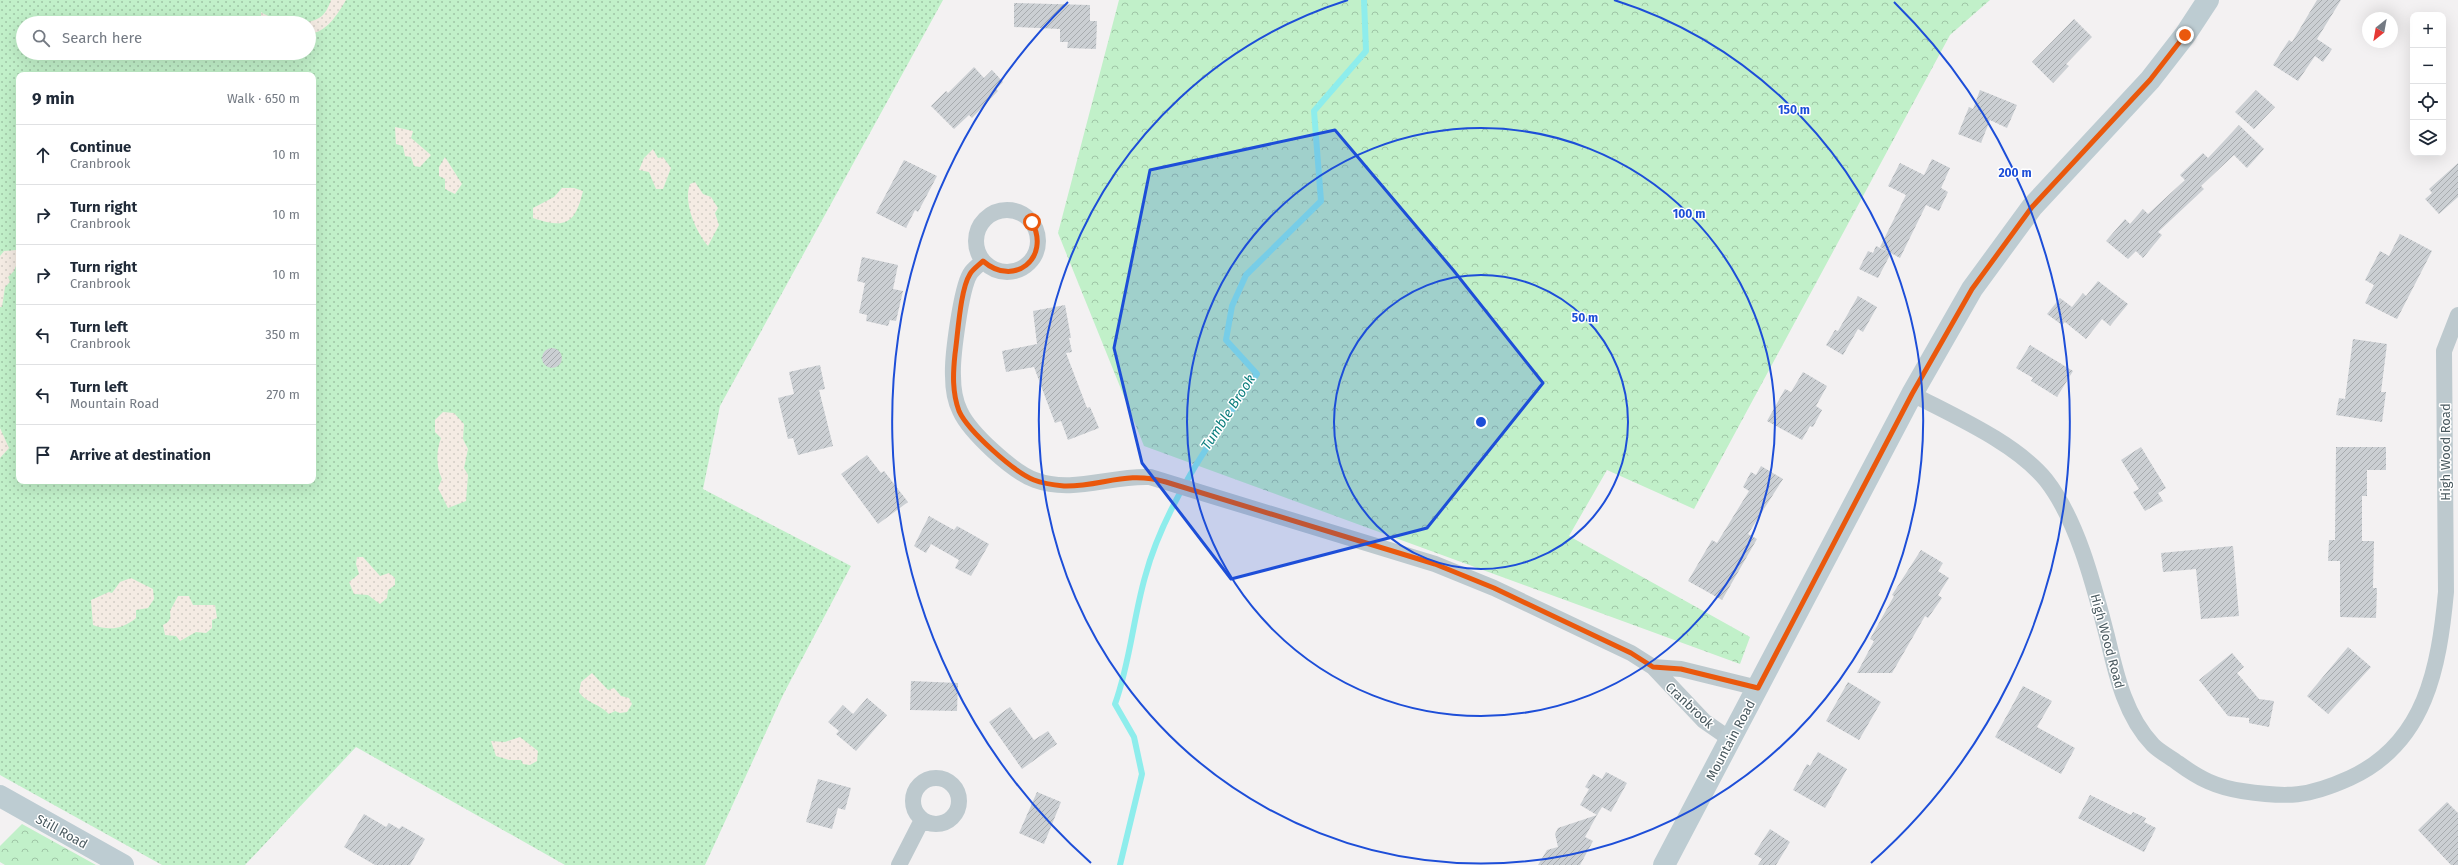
<!DOCTYPE html>
<meta charset="utf-8">
<style>
body{margin:0;font-family:"Fira Sans",sans-serif;background:#f2f2f3;color:#1f2937}
.controls{position:absolute;right:12px;top:12px;display:grid;overflow:hidden;border-radius:8px;box-shadow:0 4px 16px #0002}
.controls button{width:36px;height:36px;display:grid;place-items:center;padding:0;border:0;border-bottom:1px solid #e0e1e3;background:#fff;color:#1f2937;font:20px sans-serif}
.compass{position:absolute;left:2362px;top:12px;width:36px;height:36px;border-radius:50%;background:#fff;box-shadow:0 4px 16px #0002;rotate:211deg}
.stop{position:absolute;width:12px;height:12px;margin:-9px;border:3px solid #ea580c;border-radius:50%;background:#fff}
.stop.end{background:#ea580c;border-color:#fff;box-shadow:0 1px 4px #0008}
.list{margin:0;padding:0;list-style:none}
h2{display:flex;justify-content:space-between;align-items:center;height:52px;margin:0;padding:0 16px;font-size:17px}
h2 small{font-size:13px;font-weight:400;color:#747a83}
.list li{display:grid;grid-template-columns:26px 1fr auto;gap:12px;align-items:center;box-sizing:border-box;height:60px;padding:0 16px;border-top:1px solid #e0e1e3}
.list b{display:block;font-size:15px;white-space:nowrap}
.list p{margin:0;font-size:13px;white-space:nowrap;color:#747a83}
.list em{font-size:13px;font-style:normal;color:#747a83}
.icon{flex:none;width:22px;height:22px;fill:none;stroke:currentColor;stroke-width:2;stroke-linecap:round;stroke-linejoin:round}
.map{position:relative;flex:none;width:2458px;height:865px;overflow:hidden}
.search{position:absolute;background:#fff;box-shadow:0 4px 16px #0002;left:16px;top:16px;width:300px;height:44px;display:flex;align-items:center;gap:10px;box-sizing:border-box;padding:0 14px;border-radius:22px;color:#747a83;font-size:15px}
.panel{position:absolute;background:#fff;box-shadow:0 4px 16px #0002;left:16px;top:72px;width:300px;height:412px;border-radius:8px}
.map>svg:first-child{display:block}
</style>
<div class="map">
<svg width="2458" height="865" viewBox="0 0 2458 865">
<defs>
<pattern id="grass-dots" width="8" height="8" patternUnits="userSpaceOnUse"><rect width="8" height="8" fill="#c1f0c9"/><path d="M2 2h.1M6 6h.1" fill="none" stroke="#9fc5a6" stroke-width="1.8" stroke-linecap="round"/></pattern>
<pattern id="forest-crowns" width="20" height="18" patternUnits="userSpaceOnUse"><rect width="20" height="18" fill="#c1f0c9"/><path d="M2 6a3 3 0 1 1 6 0M12 15a3 3 0 1 1 6 0" fill="none" stroke="#9fc5a6"/></pattern>
<pattern id="sand-dots" width="8" height="8" patternUnits="userSpaceOnUse"><rect width="8" height="8" fill="#f4ebe3"/><path d="M2 2h.1M6 6h.1" fill="none" stroke="#d3ccc5" stroke-width="1.8" stroke-linecap="round"/></pattern>
<pattern id="building-hatch" width="6" height="6" patternUnits="userSpaceOnUse"><rect width="6" height="6" fill="#cbcfd3"/><path d="M-1 1l2-2M0 6l6-6M5 7l2-2" fill="none" stroke="#a7abae"/></pattern>
</defs>
<rect width="100%" height="100%" fill="#f3f1f2"/>
<path fill="url(#grass-dots)" fill-rule="evenodd" d="M0 0H943L720 406 703 489 851 566 783 695 705 865H565L356 747 245 865H162L0 775ZM23 23H309V53H23ZM19 75H313V481H19Z"/>
<path fill="url(#forest-crowns)" d="M1119 0H1990L1950 35 1694 509 1607 470 1569 536 1750 637 1740 664 1144 446 1058 233Z
M22 824 96 865H5L0 862V846Z"/>
<path fill="url(#sand-dots)" d="M331 0H346C337 15 327 32 309 34V23H261V12C274 21 305 27 319 18 325 15 329 6 331 0Z
M395 127 413 131 411 138 431 155 420 167 414 166 411 157 405 156 403 146 396 144Z
M653 149 658 158 663 157 671 168 663 189H656L649 172 639 170 644 158Z
M445 157 462 184 455 194 445 189V179L439 176V167Z
M695 182 703 194 711 197 718 208 715 213 719 225 708 246C696 232 683 203 690 184Z
M562 188H574L583 191C575 224 566 229 533 218V208L554 197Z
M16 250 19 258 14 271 8 277 10 282 5 287 2 307H0V256L4 251Z
M443 412 454 413 464 424 463 439 468 449 464 468 468 475 466 501 448 508 438 488 442 479C436 467 436 451 441 438L435 432V420Z
M0 428 9 448 0 458Z
M357 557H363L380 576 389 573 395 578V585L388 590 387 598 380 604 368 595 354 594 349 582 359 574 356 564Z
M131 578 153 589 154 599 148 608 136 610V618C123 629 109 631 93 625L91 600 109 592 112 593 120 582Z
M178 596H189L193 605H215L217 618 212 620V628L206 633 196 632 180 641 176 636 165 635 163 625C170 622 171 618 170 611Z
M592 673 608 690 614 688 621 696 629 698 632 704 627 712 620 713 615 711 609 714C600 704 586 703 579 692L581 682Z
M520 737 538 751 537 761 530 765 523 764 521 760H509L496 756 491 741 505 742Z"/>
<g fill="none" stroke-linecap="round" stroke-linejoin="round">
<path stroke="#8eedec" stroke-width="6" d="M1120 865 1142 774 1134 737 1115 704C1130 663 1133 619 1145 577 1164 505 1215 434 1257 374L1226 340 1232 306 1246 275 1321 201 1314 111 1366 51 1364 0"/>
</g>
<path fill="url(#building-hatch)" d="M2317 0H2341L2317 39 2332 49 2323 62 2315 56 2298 81 2273 65 2289 40 2292 42Z
M1014 3 1090 5V21H1097L1096 49 1067 48 1068 42H1060V29L1014 27Z
M2074 19 2092 37 2066 64 2069 66 2053 83 2032 62Z
M974 67 984 78 992 70 1003 82 996 89 998 91 972 118 969 115 954 129 931 106 946 91 948 93Z
M1980 90 2017 105 2007 128 1990 120 1981 143 1958 134 1969 107 1973 109Z
M2256 90 2275 107 2254 129 2235 112Z
M2239 125 2264 149 2247 168 2234 155 2201 186 2204 189 2158 232 2162 235 2143 258 2136 251 2128 259 2106 241 2125 219 2130 224 2143 209 2148 214 2185 180 2180 175 2203 153 2208 158Z
M1932 159 1950 168 1941 188 1948 192 1939 211 1926 205 1900 258 1880 247 1906 195 1888 186 1900 163 1924 175Z
M904 160 937 176 918 212 915 210 906 228 876 213Z
M2458 163V197L2439 214 2425 199 2432 193 2429 189Z
M2400 234 2432 251 2397 319 2365 303 2374 285 2365 280 2380 251 2389 256Z
M1876 246 1891 253 1878 278 1859 269 1868 251 1873 253Z
M862 257 898 265 893 289 903 291 896 321 890 320 888 326 866 321 867 315 859 313 865 283 857 281Z
M2098 281 2128 304 2110 326 2102 319 2086 339 2065 322 2062 325 2047 314 2060 298 2072 307 2083 293 2086 296Z
M1858 296 1877 307 1863 332 1858 329 1843 355 1826 345 1835 330 1838 331Z
M1065 305 1071 338H1069L1072 352 1066 353 1087 408 1090 407 1099 428 1068 440 1061 421 1055 423 1034 367 1006 372 1002 351 1037 344 1033 311Z
M2353 339 2387 344 2381 392H2386L2382 422 2336 415 2339 398 2345 399Z
M2030 345 2073 371 2057 397 2031 381 2033 378 2016 368Z
M542 358a10 10 0 1 1 20 0a10 10 0 1 1-20 0Z
M820 365 825 389 819 390 833 446 798 455 793 438 788 439 778 398 794 394 789 372Z
M1803 372 1827 386 1816 406 1822 410 1813 427 1810 426 1802 440 1767 421 1785 389 1791 392Z
M2141 447 2166 488 2158 493 2163 501 2145 511 2133 492 2139 489 2121 460Z
M2336 447H2386V470H2367V496H2362V541H2374L2373 588H2377L2376 618 2340 617V561H2328L2329 540H2335Z
M867 455 881 473 884 471 908 502 878 524 841 474Z
M1761 466 1783 479 1748 534 1757 539 1722 600 1688 581 1712 540 1717 543 1749 491 1743 487 1751 472 1756 475Z
M929 516 954 530 957 526 989 544 971 576 955 568 959 560 931 544 926 553 914 546Z
M2233 546 2239 616 2201 619 2196 569 2163 572 2161 553Z
M1921 550 1943 563 1938 571 1949 578 1938 595 1942 598 1928 618 1925 616 1892 673H1857L1874 641 1870 639 1894 596 1892 595Z
M2348 647 2371 667 2328 714 2307 696Z
M2232 653 2244 667 2237 673 2259 699 2274 701 2269 727 2249 723V718L2228 716 2199 680Z
M911 681 958 683 957 711 910 710Z
M1848 682 1881 702 1859 740 1826 721Z
M2023 686 2052 701 2037 727 2075 748 2061 774 1995 737Z
M867 698 887 715 856 751 836 734 839 731 828 722 843 705 853 714Z
M1010 707 1034 740 1048 731 1057 744 1022 769 989 722Z
M1818 752 1847 769 1825 808 1793 790 1807 764 1810 766Z
M1606 772 1627 783 1611 812 1602 807 1597 815 1580 805 1589 789 1585 787 1593 774 1602 779Z
M818 779 851 788 845 810 838 808 832 829 806 822Z
M1037 792 1061 802 1044 844 1019 833Z
M2090 795 2131 815 2133 812 2146 818 2144 822 2156 828 2144 852 2078 818Z
M2447 802 2458 813V865H2451L2418 830Z
M364 814 386 827 389 823 399 829 402 826 425 839 410 865H375L344 847Z
M1597 815 1585 837 1593 841 1580 865H1538L1547 850 1558 847 1555 834 1558 828Z
M1770 829 1790 842 1776 865H1758L1762 859 1754 854Z"/>
<g fill="none" stroke-linecap="round" stroke-linejoin="round">
<path stroke="#bdc9ce" stroke-width="16" d="M976 241a31 31 0 1 1 62 0a31 31 0 1 1-62 0Z
M983 261C979 265 973 269 970 274 961 289 952 357 953 376 953 387 955 401 960 411 970 433 1013 472 1035 480 1073 494 1111 475 1150 477L1435 564 1494 588 1631 653 1653 667 1704 721 1730 739
M1912 394C1954 416 2016 443 2046 480 2078 521 2094 586 2107 636 2116 674 2125 716 2153 745 2160 752 2170 757 2178 763 2200 779 2216 787 2242 791 2288 798 2308 797 2350 778 2426 743 2439 667 2446 592L2444 351 2458 315
M1653 667 1681 669 1758 688
M913 801a23 23 0 1 1 46 0a23 23 0 1 1-46 0Z
M899 865 922 820"/>
<path stroke="#bdccd2" stroke-width="22" d="M0 796 123 865
M1664 865 1912 394 1972 289 2032 207 2150 80 2185 35 2208 0"/>
</g>
<g fill="none" stroke-linecap="round" stroke-linejoin="round">
<path stroke="#ea580c" stroke-width="5" d="M1032 222C1051 258 1014 288 983 261 979 265 973 269 970 274 960 290 958 334 955 354 953 373 952 392 959 411 968 431 1014 472 1034 480 1044 484 1054 485 1064 486 1102 487 1125 470 1166 482L1435 564 1494 588 1631 653 1653 667 1681 669 1758 688 1912 394 1972 289 2032 207 2150 80 2185 35"/>
</g>
<path fill="#1d4ed8" fill-opacity="0.2" stroke="#1d4ed8" stroke-width="3" stroke-linejoin="round" d="M1335 130 1454 271 1543 383 1427 528 1231 579 1142 463 1114 348 1150 170Z"/>
<g fill="none" stroke="#1d4ed8" stroke-width="2">
<circle cx="1481" cy="422" r="147"/>
<circle cx="1481" cy="422" r="294"/>
<path d="M1614 0A442 442 0 1 1 1348 0"/>
<path d="M1091 863A589 589 0 0 1 1068 2M1894 2A589 589 0 0 1 1871 863"/>
</g>
<g text-anchor="middle" stroke-width="3" stroke-linejoin="round" paint-order="stroke">
<g font-size="13" fill="#49595f" stroke="#fff">
<text transform="translate(2445 452) rotate(-90)" y="5">High Wood Road</text>
<text transform="translate(2108 641) rotate(75)" y="5">High Wood Road</text>
<text transform="translate(1690 705) rotate(43)" y="5">Cranbrook</text>
<text transform="translate(1730 740) rotate(-62)" y="5">Mountain Road</text>
<text transform="translate(62 831) rotate(29)" y="5">Still Road</text>
</g>
<g font-size="14" font-style="italic" fill="#0e7f7e" stroke="#fff">
<text transform="translate(1228 412) rotate(-57)" y="5">Tumble Brook</text>
</g>
</g>
<circle cx="1481" cy="422" r="6" fill="#1d4ed8" stroke="#fff" stroke-width="2"/>
<g font-size="12" text-anchor="middle" font-weight="bold" fill="#1d4ed8" stroke="#fff" stroke-width="3" stroke-linejoin="round" paint-order="stroke">
<text x="1794" y="114">150 m</text>
<text x="2015" y="177">200 m</text>
<text x="1689" y="218">100 m</text>
<text x="1585" y="322">50 m</text>
</g>
</svg>
<div class="controls">
<button>+</button>
<button>−</button>
<button><svg class="icon" aria-label="locate" viewBox="0 0 24 24"><circle cx="12" cy="12" r="6"/><path d="M12 2v4M12 18v4M2 12h4M18 12h4"/></svg></button>
<button><svg class="icon" aria-label="layers" viewBox="0 0 24 24"><path d="M12 4l9 5-9 5-9-5zM3 14l9 5 9-5"/></svg></button>
</div>
<svg class="compass" viewBox="-18 -18 36 36"><path d="M0-13l5 13h-10z" fill="#e53935"/><path d="M0 13l5-13h-10z" fill="#747a83"/></svg>
<div class="stop" style="left:1032px;top:222px"></div>
<div class="stop end" style="left:2185px;top:35px"></div>
<div class="search"><svg class="icon" aria-label="search" viewBox="0 0 24 24"><circle cx="10" cy="10" r="6"/><path d="M15 15l6 6"/></svg>Search here</div>
<section class="panel">
<h2>9 min<small>Walk · 650 m</small></h2>
<ul class="list">
<li><svg class="icon" aria-label="ahead" viewBox="0 0 24 24"><path d="M12 20V5M6 11l6-6 6 6"/></svg><div><b>Continue</b><p>Cranbrook</p></div><em>10 m</em></li>
<li><svg class="icon" aria-label="right" viewBox="0 0 24 24"><path d="M7 20v-9h11M14 6l5 5-5 5"/></svg><div><b>Turn right</b><p>Cranbrook</p></div><em>10 m</em></li>
<li><svg class="icon" aria-label="right" viewBox="0 0 24 24"><path d="M7 20v-9h11M14 6l5 5-5 5"/></svg><div><b>Turn right</b><p>Cranbrook</p></div><em>10 m</em></li>
<li><svg class="icon" aria-label="left" viewBox="0 0 24 24"><path d="M17 20v-9H6M10 6l-5 5 5 5"/></svg><div><b>Turn left</b><p>Cranbrook</p></div><em>350 m</em></li>
<li><svg class="icon" aria-label="left" viewBox="0 0 24 24"><path d="M17 20v-9H6M10 6l-5 5 5 5"/></svg><div><b>Turn left</b><p>Mountain Road</p></div><em>270 m</em></li>
<li><svg class="icon" aria-label="arrive" viewBox="0 0 24 24"><path d="M6 21V4h12l-3 4 3 4H6"/></svg><div><b>Arrive at destination</b></div></li>
</ul>
</section>
</div>
